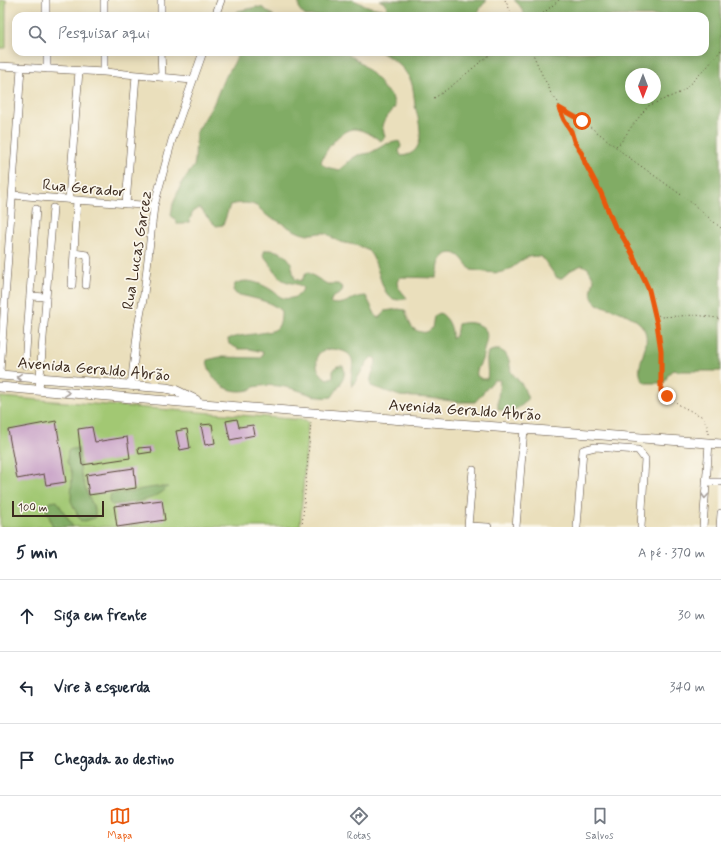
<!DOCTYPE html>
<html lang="pt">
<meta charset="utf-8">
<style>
body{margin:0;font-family:Mynerve,sans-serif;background:#f6f6f7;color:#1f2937}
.compass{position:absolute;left:625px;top:68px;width:36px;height:36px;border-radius:50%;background:#fff;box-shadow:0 2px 10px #0003;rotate:180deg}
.scale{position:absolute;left:12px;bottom:10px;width:92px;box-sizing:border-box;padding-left:4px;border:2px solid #3b2a1e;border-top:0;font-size:11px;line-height:14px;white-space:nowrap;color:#3b2a1e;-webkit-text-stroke:3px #fbf7ec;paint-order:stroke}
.stop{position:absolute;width:12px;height:12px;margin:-9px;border:3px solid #ea580c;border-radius:50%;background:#fff}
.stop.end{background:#ea580c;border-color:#fff;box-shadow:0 1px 4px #0008}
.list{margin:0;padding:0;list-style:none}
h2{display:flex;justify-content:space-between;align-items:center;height:52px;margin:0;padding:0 16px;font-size:17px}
h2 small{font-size:13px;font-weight:400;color:#747a83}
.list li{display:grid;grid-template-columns:26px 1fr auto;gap:12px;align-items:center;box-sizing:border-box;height:72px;padding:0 16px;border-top:1px solid #e0e1e3}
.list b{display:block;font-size:15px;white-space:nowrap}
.list em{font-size:13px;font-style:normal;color:#747a83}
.icon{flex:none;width:22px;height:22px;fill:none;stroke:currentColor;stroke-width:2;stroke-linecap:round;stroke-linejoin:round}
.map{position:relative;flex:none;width:721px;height:527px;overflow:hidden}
.search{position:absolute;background:#fff;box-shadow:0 2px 10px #0003;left:12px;right:12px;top:12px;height:44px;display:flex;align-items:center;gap:10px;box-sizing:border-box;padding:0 14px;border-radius:12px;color:#747a83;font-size:15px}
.sheet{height:268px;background:#fff}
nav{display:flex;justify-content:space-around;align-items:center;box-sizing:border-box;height:56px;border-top:1px solid #e0e1e3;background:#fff;font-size:11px;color:#747a83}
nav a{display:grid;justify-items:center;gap:2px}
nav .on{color:#ea580c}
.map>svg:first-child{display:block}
</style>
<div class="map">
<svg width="721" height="527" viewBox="0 0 721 527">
<rect width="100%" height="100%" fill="#fbf7ec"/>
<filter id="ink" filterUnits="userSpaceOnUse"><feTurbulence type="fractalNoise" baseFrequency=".025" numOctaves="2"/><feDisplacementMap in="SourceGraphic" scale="8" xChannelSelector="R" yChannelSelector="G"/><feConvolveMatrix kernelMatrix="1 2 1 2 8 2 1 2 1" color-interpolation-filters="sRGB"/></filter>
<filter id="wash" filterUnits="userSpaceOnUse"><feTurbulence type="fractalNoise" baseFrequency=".012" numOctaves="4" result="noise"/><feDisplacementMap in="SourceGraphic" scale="16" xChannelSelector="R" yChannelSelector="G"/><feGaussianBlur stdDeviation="0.9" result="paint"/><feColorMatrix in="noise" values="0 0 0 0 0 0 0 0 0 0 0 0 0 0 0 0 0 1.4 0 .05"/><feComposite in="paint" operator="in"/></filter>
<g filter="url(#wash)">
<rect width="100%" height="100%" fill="#eadfbc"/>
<path fill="#a2c873" stroke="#6e7948" d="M0 0H6V48H0Z
M0 397 305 420 308 422 300 527H0Z"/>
<path fill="#81ac65" stroke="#5e6b42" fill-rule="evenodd" d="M299 0H353L370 7 387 10 386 4 379 0H487L481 7 477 16H305L299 9Z
M514 0H721V371H679L673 370 669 373 664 383H645C627 365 662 341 637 321 626 312 610 309 597 304 588 296 592 290 594 279L588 268 582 265 571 270 562 278H557L542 257C523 253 521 264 506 271 496 275 481 271 471 270 464 262 459 250 447 254 444 255 442 257 440 260 438 265 439 272 436 278L400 277 397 282 398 287 407 298C377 310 383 262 367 250 358 243 345 245 336 240 332 238 329 234 325 233 316 232 307 237 298 232 290 229 284 224 276 220 275 219 272 219 271 218 266 216 263 211 259 208 252 201 238 203 230 205L223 225 216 226 207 217 200 208 193 211 189 222 184 224H178L171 215 173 204 182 182 194 166 195 160 196 133 213 105 223 81 234 63 237 56V52H343L351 56 361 63 380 82 383 88 392 96 395 107C390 114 386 117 382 125L385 137 381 141C373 136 365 130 355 129 341 128 325 150 321 162L326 167 339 170 353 158 358 155 370 153 386 144 399 141 401 146 399 151 401 156C428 154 420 124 415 106 414 98 414 89 411 81 404 67 394 59 380 52H705V16H525L520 6ZM631 74H655V98H631Z
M257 7 263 8 274 16H232L238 11Z
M265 250C276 249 290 254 292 267 293 271 293 274 295 279L301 281 307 272 327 284H338L343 288 341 293 332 298 330 303C347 307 349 296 366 296L377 318 382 316 385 311 398 309 405 310C409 319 409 330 421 332 426 333 428 332 432 328L434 316 440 313C449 318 453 329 452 339L456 335 458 324C466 322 472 322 479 325 491 330 486 340 484 350 483 354 483 358 481 362 478 368 476 370 477 376L482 379H487C489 370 485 361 488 352L494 350H500L505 353 509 360 511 372 523 386 528 399C521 408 510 414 498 409V398L500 380H494L475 402H459L430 398 400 396 371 386C369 374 376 370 376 359L372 357 367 362 352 387C348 371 362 355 339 350 330 348 325 349 318 354 315 366 317 372 327 379L333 377V371L337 366H343C348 377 338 387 332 397 316 400 301 389 285 387 276 385 263 385 254 387 252 388 251 389 249 390 227 395 210 381 207 360L220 357 261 358 263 352 250 349H239L229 344 228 339C240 334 269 334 276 329 281 325 281 317 281 311 270 300 251 298 236 294L233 290 235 284C247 277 262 284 273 291 276 293 279 297 283 298 292 300 301 296 303 288 297 282 290 284 283 280 276 276 270 262 263 255Z
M78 448 81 474 87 493 95 510V518L81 522 71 501 72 473 67 462 68 450Z
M157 487H168C154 502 132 502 112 505L109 502 111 494 133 492 142 489Z
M57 501 73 527H53L45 506 51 502Z"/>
<g id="blocks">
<path fill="#caa6c9" d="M237 419 239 427 253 425 255 435 230 440 226 421Z
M56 421 66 482 46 485 44 474 17 479 8 430Z
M212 424 215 443 205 445 201 425Z
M92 427 95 442 127 437 130 458 82 465 78 429Z
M187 429 190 448 180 450 176 431Z
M151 447 152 452 139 454 138 448Z
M134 468 136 488 89 495 86 475Z
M162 500 165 520 117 527 114 506Z"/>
</g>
</g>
<g filter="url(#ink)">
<use href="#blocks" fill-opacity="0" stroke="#554536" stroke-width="1"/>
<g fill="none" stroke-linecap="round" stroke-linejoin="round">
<defs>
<path id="minor" d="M46 0V16
M104 0V16
M161 0V16
M215 16 221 0
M47 52V69
M104 52V72
M161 52 162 77
M0 66 104 72 192 80
M13 195 154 206
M69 199 79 71
M77 200 74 253 87 255 88 260 86 285
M126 204 136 75
M72 285 74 253
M30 296 46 297
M25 365 36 209
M0 372 21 68
M131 386 138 327 144 294 154 206 172 140 203 52
M39 390 53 208
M706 482H721
M468 526 473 470
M468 527V526L488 527
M516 527 524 429
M577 527 583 450 595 447 638 450 645 459 641 527
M703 527 709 443
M720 527 721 513"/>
<path id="major" d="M0 375 166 388 175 390 196 400
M0 387 312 413 721 444"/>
</defs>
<use href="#minor" stroke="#554536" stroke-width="8"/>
<use href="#major" stroke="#554536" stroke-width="10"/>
<path stroke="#554536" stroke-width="1" stroke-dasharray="1 3" stroke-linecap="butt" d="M505 0 513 16
M540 16 559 0
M532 52 544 79 548 85 551 94 558 102 564 120 571 131 574 141 582 154 585 163 601 193 615 227 621 232 632 253 649 290 657 324 661 351V391L681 406 703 417 708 428V434
M434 98C456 85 473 66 494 52
M560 108 582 121 605 138 624 154 687 199 721 228
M616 146 621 142 632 126 648 106 679 93 685 89 708 66 721 50
M655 313 661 317 696 315 717 318 721 320
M302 527 311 422"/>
<use href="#minor" stroke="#fff" stroke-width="7"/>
<use href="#major" stroke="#fff" stroke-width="9"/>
</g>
<defs><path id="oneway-chevron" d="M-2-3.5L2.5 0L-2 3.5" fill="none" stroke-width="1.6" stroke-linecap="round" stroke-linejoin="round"/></defs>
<g stroke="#a79f9a">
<use href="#oneway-chevron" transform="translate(19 377) rotate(-176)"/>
<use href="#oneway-chevron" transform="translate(67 393) rotate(5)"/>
<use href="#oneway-chevron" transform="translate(705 496) rotate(94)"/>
</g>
</g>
<g fill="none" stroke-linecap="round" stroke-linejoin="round" filter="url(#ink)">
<path stroke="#ea580c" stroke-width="5" d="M582 121 559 108 564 120 571 131 574 141 582 154 585 163 601 193 615 227 620 232 632 253 649 290 657 324 661 351V391L667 396"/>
</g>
<g text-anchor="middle" stroke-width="3.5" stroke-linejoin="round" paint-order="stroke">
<g font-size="16" fill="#3b2a1e" stroke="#fbf7ec">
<text transform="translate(84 187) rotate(5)" y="6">Rua Gerador</text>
<text transform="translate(136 250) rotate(-81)" y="6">Rua Lucas Garcez</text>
<text transform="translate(94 368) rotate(5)" y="6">Avenida Geraldo Abrão</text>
<text transform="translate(465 409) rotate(4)" y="6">Avenida Geraldo Abrão</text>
</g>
</g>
</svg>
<svg class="compass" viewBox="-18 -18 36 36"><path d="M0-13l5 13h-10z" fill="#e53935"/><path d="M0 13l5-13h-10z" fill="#747a83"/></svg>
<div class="scale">100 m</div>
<div class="stop" style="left:582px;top:121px"></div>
<div class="stop end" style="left:667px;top:396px"></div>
<div class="search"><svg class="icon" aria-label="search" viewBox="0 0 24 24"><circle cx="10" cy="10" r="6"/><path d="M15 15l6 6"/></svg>Pesquisar aqui</div>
</div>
<section class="sheet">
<h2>5 min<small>A pé · 370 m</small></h2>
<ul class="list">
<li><svg class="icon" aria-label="ahead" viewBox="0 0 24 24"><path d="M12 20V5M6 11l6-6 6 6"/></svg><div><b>Siga em frente</b></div><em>30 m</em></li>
<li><svg class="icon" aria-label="left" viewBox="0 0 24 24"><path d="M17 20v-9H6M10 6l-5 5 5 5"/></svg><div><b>Vire à esquerda</b></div><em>340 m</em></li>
<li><svg class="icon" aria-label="arrive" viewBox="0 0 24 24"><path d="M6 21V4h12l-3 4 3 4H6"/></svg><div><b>Chegada ao destino</b></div></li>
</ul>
</section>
<nav>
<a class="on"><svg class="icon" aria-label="map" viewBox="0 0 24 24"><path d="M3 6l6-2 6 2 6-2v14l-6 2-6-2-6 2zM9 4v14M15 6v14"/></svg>Mapa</a>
<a><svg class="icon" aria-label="directions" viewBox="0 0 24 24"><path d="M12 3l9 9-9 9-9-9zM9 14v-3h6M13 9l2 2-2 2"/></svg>Rotas</a>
<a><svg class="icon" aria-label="saved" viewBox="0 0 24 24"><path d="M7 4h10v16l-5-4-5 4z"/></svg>Salvos</a>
</nav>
